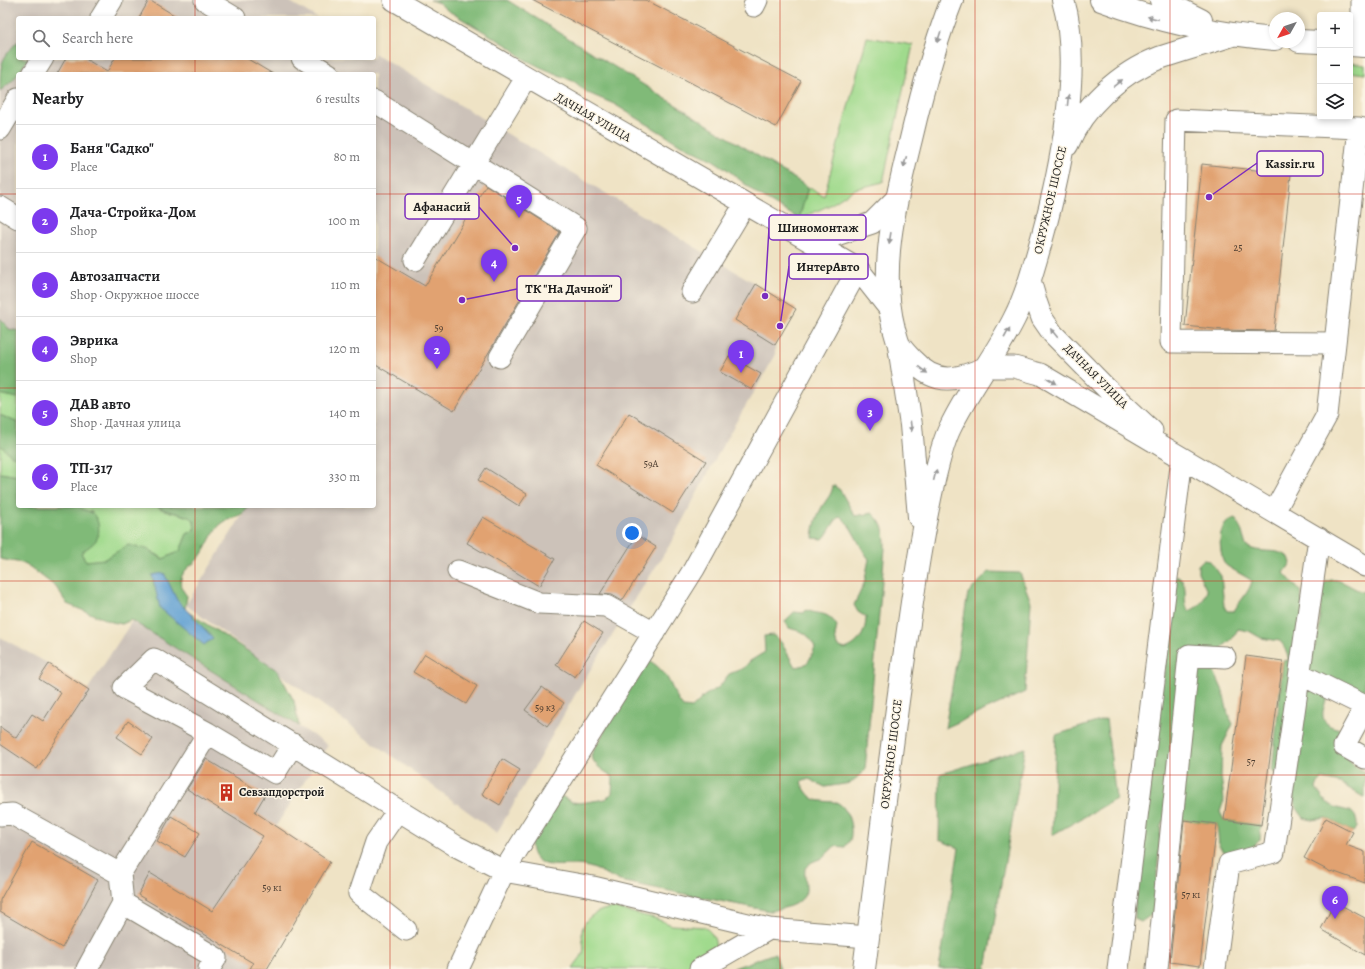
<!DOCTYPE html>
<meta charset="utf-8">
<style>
body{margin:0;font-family:Alegreya,serif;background:#f2f2f2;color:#202124}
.controls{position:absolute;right:12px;top:12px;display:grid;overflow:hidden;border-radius:4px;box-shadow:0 2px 6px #0003}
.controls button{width:36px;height:36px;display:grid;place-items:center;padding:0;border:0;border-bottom:1px solid #e0e0e0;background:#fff;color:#202124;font:20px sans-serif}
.compass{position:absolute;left:1269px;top:12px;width:36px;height:36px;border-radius:50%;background:#fff;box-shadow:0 2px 6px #0003;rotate:230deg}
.you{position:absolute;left:632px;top:533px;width:14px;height:14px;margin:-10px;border:3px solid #fff;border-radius:50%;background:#1a73e8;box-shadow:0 0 0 6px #1a73e833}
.badge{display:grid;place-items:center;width:26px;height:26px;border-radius:50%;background:#7c3aed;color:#fff;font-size:13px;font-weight:700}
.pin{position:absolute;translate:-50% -33px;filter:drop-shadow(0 1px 2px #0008)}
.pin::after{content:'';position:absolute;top:21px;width:14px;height:12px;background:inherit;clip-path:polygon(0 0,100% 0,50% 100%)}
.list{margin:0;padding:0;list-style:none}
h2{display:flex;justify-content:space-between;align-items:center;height:52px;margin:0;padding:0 16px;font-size:17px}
h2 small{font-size:13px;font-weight:400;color:#757577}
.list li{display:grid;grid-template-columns:26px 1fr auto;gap:12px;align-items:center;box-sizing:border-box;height:64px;padding:0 16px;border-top:1px solid #e0e0e0}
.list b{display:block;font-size:15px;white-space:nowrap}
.list p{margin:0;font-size:13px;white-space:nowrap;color:#757577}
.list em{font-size:13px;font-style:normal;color:#757577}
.icon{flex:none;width:22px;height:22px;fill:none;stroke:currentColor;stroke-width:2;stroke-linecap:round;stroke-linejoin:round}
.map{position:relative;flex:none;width:1365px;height:969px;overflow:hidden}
.search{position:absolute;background:#fff;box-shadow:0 2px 6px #0003;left:16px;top:16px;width:360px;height:44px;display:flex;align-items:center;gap:10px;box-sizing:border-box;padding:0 14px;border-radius:4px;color:#757577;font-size:15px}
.panel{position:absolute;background:#fff;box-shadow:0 2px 6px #0003;left:16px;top:72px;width:360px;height:436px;border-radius:4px}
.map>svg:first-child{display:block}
</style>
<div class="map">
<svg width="1365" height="969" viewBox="0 0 1365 969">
<rect width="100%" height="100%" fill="#fcf5e5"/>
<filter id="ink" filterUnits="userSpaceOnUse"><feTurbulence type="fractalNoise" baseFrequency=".025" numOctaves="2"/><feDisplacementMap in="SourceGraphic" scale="8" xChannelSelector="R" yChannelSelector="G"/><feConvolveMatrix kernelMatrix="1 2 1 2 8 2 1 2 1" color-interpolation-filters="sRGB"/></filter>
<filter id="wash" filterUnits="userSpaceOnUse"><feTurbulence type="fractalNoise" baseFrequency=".012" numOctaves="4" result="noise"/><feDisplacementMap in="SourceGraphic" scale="16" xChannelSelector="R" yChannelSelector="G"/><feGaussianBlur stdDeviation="0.9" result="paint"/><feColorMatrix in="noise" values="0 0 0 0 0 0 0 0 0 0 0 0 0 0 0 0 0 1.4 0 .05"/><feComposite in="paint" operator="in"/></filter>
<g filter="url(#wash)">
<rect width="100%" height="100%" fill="#efe3c5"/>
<path fill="#ccc2b9" d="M0 0H287L317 18H18V58H374V53L756 284 735 320 775 345V356L726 439 669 546 580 686 497 833 186 605 248 506H374V74H18V346L0 335Z
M132 621 328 745 276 826 330 862 267 969H0V637L49 664 88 689Z"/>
<path fill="#a0da8d" stroke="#5e7b54" d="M867 37 913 45 883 182 855 189 830 205 799 219 808 187 824 196Z
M1350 63 1365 65V74L1350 72Z
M0 394 18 398V423L0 415Z
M0 445 12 456 18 457V476L0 473Z
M79 506H157C169 515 184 511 194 521L195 530 187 534 180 551 164 559 156 554 120 550 105 559 86 561 81 553 96 540 92 512 82 511Z
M613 908 654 918 672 925 704 927C714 933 717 942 715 953L690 969H573C575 963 581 959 583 953 585 946 582 940 582 934 581 918 600 909 613 908Z"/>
<path fill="#80ba78" stroke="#4e6b4a" d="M430 0H507L808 187 799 219 757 194 728 170 713 160 678 143 614 104 588 93 575 82 540 67 524 59 510 47 447 10 439 3Z
M18 41V58H29L13 80 0 91C0 65 0 60 18 41Z
M0 318 9 329 18 331V398L0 394Z
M0 415 18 423V457L12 456 0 445Z
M0 473 18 476V506H79C83 511 87 510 92 513 99 518 101 533 96 540 93 545 85 549 81 553L86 561 105 559 128 545 147 549 163 559 180 551 187 534 195 530 194 521C184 511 169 515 157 506H249C243 518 229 517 221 524 210 534 208 547 199 558 193 565 183 569 181 579 179 585 183 591 187 596L185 610 278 671 294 701 299 726 131 620 122 624 112 622 67 604 56 587 30 567 22 563 0 559Z
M833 485 840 490 855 516 872 513C884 524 885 532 885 548L865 770 851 783 825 787 809 779 801 782C805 791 811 801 822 801 827 802 833 801 838 803 848 808 854 829 850 840 849 842 846 845 845 847L835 846 822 858 812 862 805 868C804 875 806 879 806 887 808 904 782 909 770 911L620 881C608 875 598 869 585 866 564 862 531 875 531 842L561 796 572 802 580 803 606 799 612 793 613 777C603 770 595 767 591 755L646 658C651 662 657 665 661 670 671 679 673 695 683 707L692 708 704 696 719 687 729 674 744 668 750 661 765 652 764 636 773 635 781 642 795 667C809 666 810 659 815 647 806 631 805 633 789 628L785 621 794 612 804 613 806 610C821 616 827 610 837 626L835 636 837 646 845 649C860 644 866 631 866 617L858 612 854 605 864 584 869 559C858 546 854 527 840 516 832 523 830 532 823 539L813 538C814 527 816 517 822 507 827 498 832 495 833 485Z
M1235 518 1241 529 1246 546C1260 555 1275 547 1289 557L1291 563 1284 573 1300 591 1313 654 1319 631 1322 586C1335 570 1350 590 1365 592V700L1329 695C1320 712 1318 727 1343 729L1344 754 1356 767 1365 772V798L1340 783 1322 779 1318 783 1316 788C1320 795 1324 801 1331 805 1344 813 1358 806 1357 828L1353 832 1326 818 1311 820 1304 818 1296 807 1292 793 1278 772H1272L1283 661 1289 660 1284 646 1280 641 1261 638 1249 631 1238 629 1232 639 1218 651 1212 663 1213 669 1223 691 1228 714 1233 724 1222 746 1221 776 1224 800 1220 812 1224 820 1261 825 1260 840 1247 853 1228 856 1219 846 1217 824 1182 820 1163 821 1161 826 1154 910 1151 915 1141 922 1135 919V904L1176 576C1192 583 1180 600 1189 611 1199 607 1204 601 1207 591L1198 572V565L1203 560 1210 561 1221 576 1224 606 1227 611H1234C1239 602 1250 591 1252 581 1246 576 1226 567 1224 563 1222 560 1222 554 1221 551 1219 537 1220 523 1235 518Z
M989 572 1020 573 1031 602 1025 692 945 728 968 593Z
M1106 719 1116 799 1052 835 1056 735Z
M1025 748 986 969H939L959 848 939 840 940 774Z
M775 953 780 969H731Z"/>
<path fill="#60a0d3" stroke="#3e5e78" d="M164 573 177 600 213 638 204 645 160 608 152 575Z"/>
<g id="blocks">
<path fill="#e1a271" d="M149 0 179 18H139Z
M532 0H646L801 81 776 127Z
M66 58H84L107 72 115 58H246L273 74H57Z
M1202 164 1291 174 1274 331 1224 330 1185 326Z
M486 185 560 232 454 411 374 364V256L425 286Z
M756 284 796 309 775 345 735 320Z
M729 356 761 374 752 390 720 372Z
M629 413 706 461 673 513 596 465Z
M486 468 527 494 519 506 478 480Z
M483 517 555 559 539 586 467 543Z
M637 535 656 547 622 601 612 595 600 594Z
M584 621 603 633 575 677 556 665Z
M425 654 477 686 466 704 413 672Z
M1246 656 1283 661 1261 825 1224 820Z
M49 664 89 690 37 769 0 744V727L16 738 32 714 43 721 61 693 39 679Z
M542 687 564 703 547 726 525 710Z
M128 721 153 739 142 754 117 737Z
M206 759 265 795 255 812 330 862 267 969H250L253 963 138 895 150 873 212 911 263 836 187 789Z
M502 759 520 770 500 805 482 794Z
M171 816 200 833 185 857 157 841Z
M1326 818 1353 832 1346 845 1365 852V883L1332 871 1331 872 1304 858Z
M1184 820 1217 824 1200 966 1170 962Z
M32 842 98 880 62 948 0 912V900Z
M1335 902 1365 918V955L1321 929Z"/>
</g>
</g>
<g filter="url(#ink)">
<use href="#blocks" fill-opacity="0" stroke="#868070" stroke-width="1"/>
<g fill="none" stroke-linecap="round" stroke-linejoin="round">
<defs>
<path id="minor" d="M205 0 235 18
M394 0 858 269 888 307
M754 6 757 0
M101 18 112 0
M1362 46V0
M302 58 329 74
M33 74 43 58
M374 101 576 228 500 357
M0 129 18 99
M0 207 18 218
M800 232 836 235 872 223 896 199
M415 260 526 78
M1030 280 1036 301 1042 318 1053 334 1108 390 1152 431
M692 292 745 204
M1335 343 1171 342 1176 120 1359 128
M988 367H1014L1040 374 1365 566
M1274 512 1327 415 1359 128 1365 129
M458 571 539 603 606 606 654 633
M1300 674 1365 706
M1365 707 1344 746 1365 758
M293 744 275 773 208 733 124 688 154 659 456 846 504 871 694 569 858 269
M398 810 376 842 359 893 406 930
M0 815 12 814 120 874
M123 903 216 958 209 969
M87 969 123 903 120 874 208 733
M458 969 504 871 593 887 769 929 868 937
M700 969 769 929
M1118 969 1182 458
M1157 969 1189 655 1225 657
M1215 969 1229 864 1274 852 1319 538"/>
<path id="major" d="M952 0C934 45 922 92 911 139 896 200 878 267 894 329 896 334 897 342 900 346 903 351 908 356 912 360 937 387 957 380 988 367
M1101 0C1157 21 1216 34 1275 39
M1161 0 1201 20
M1299 41 1320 42
M1350 45 1365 46
M1067 145C1083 107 1119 73 1159 58 1183 50 1208 43 1232 35
M899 346 911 425 919 517
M864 969C878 861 890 752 906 644 914 588 922 531 935 476 939 460 943 442 950 428 968 390 995 357 1014 319 1027 294 1034 266 1042 238 1060 173 1083 66 1063 0"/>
</defs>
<use href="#minor" stroke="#868070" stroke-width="23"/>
<use href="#major" stroke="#868070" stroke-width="24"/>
<use href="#minor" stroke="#fff" stroke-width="21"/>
<use href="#major" stroke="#fff" stroke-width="22"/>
</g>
<defs><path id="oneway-solid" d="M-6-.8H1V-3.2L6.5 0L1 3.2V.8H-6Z"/></defs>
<g fill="#999">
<use href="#oneway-solid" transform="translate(1153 18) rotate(-167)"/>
<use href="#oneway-solid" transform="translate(939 37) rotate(108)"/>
<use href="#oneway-solid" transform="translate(1118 83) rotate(-37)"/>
<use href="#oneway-solid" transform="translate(1068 100) rotate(-84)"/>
<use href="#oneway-solid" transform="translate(905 162) rotate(104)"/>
<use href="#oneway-solid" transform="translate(890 238) rotate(99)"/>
<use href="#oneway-solid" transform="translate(1007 333) rotate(-61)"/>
<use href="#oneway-solid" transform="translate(1054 333) rotate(-129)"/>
<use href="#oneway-solid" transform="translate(923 370) rotate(36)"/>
<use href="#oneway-solid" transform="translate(1052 381) rotate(31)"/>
<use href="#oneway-solid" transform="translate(911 426) rotate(83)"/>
<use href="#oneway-solid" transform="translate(935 475) rotate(-76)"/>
</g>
</g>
<path fill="none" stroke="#c8321e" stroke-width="1" stroke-opacity="0.55" d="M195 0V18M390 0V969M585 0V969M780 0V969M975 0V969M1170 0V969M195 58V74M0 194H18M374 194H1365M0 388H18M374 388H1365M195 506V969M0 581H1365M0 775H1365"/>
<defs>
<symbol id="building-bare" viewBox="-9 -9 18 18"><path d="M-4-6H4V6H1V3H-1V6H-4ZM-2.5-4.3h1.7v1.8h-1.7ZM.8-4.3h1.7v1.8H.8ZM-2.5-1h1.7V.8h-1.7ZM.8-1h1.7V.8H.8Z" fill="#c8321e" stroke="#fcf5e5" stroke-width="2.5" paint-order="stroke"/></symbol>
</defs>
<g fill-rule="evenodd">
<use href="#building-bare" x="214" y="780" width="25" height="25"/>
</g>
<g text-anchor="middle" stroke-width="3" stroke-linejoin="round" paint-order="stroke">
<g font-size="10" fill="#4d3e31">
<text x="1238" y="251">25</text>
<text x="439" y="331">59</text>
<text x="651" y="467">59А</text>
<text x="545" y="711">59 к3</text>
<text x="1251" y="765">57</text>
<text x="272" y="891">59 к1</text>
<text x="1191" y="898">57 к1</text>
</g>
<g font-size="12" fill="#1c1c1c" stroke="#fcf5e5">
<text transform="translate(593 117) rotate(30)" y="4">ДАЧНАЯ УЛИЦА</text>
<text transform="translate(1050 200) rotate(-77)" y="4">ОКРУЖНОЕ ШОССЕ</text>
<text transform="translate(1096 376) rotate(45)" y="4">ДАЧНАЯ УЛИЦА</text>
<text transform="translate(891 754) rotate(-83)" y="4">ОКРУЖНОЕ ШОССЕ</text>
</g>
<g font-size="12" font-weight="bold" fill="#1c1c1c" stroke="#fcf5e5" text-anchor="start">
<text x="239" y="796">Севзапдорстрой</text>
</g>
</g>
<path fill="none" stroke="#7b2cbf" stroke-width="1.5" d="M1209 197L1257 163M515 248L479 207M765 296L769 228M780 326L789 266M462 300L517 289"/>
<g fill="#7b2cbf" stroke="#fcf5e5" stroke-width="1.5">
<circle cx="1209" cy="197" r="4"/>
<circle cx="515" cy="248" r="4"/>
<circle cx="765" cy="296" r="4"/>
<circle cx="780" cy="326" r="4"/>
<circle cx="462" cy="300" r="4"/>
</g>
<g fill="#fcf5e5" stroke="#7b2cbf" stroke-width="1.5">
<rect x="1257" y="151" width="66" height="25" rx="4"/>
<rect x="405" y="194" width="74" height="25" rx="4"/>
<rect x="769" y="215" width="97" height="25" rx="4"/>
<rect x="789" y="254" width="79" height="25" rx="4"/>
<rect x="517" y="276" width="104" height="25" rx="4"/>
</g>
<g font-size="13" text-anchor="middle" font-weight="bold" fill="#1c1c1c">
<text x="1290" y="168">Kassir.ru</text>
<text x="442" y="211">Афанасий</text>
<text x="818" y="232">Шиномонтаж</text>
<text x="828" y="271">ИнтерАвто</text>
<text x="569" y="293">ТК "На Дачной"</text>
</g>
</svg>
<div class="controls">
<button>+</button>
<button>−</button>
<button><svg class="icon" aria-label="layers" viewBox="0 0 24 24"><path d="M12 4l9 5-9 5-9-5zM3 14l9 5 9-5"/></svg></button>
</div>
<svg class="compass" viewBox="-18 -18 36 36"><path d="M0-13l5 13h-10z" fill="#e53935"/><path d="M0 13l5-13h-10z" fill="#757577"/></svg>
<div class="you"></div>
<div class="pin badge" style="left:741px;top:373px">1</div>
<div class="pin badge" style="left:437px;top:369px">2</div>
<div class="pin badge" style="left:870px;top:431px">3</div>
<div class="pin badge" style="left:494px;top:282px">4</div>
<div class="pin badge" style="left:519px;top:218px">5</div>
<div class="pin badge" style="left:1335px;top:919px">6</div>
<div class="search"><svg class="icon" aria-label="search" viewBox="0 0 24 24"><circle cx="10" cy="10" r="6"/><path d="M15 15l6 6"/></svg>Search here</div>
<section class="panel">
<h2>Nearby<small>6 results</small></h2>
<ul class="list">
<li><span class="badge">1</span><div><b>Баня &quot;Садко&quot;</b><p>Place</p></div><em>80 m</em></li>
<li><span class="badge">2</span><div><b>Дача-Стройка-Дом</b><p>Shop</p></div><em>100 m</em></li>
<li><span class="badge">3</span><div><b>Автозапчасти</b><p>Shop · Окружное шоссе</p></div><em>110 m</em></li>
<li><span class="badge">4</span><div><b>Эврика</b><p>Shop</p></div><em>120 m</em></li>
<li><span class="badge">5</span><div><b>ДАВ авто</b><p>Shop · Дачная улица</p></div><em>140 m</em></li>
<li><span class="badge">6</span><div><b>ТП-317</b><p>Place</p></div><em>330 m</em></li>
</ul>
</section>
</div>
